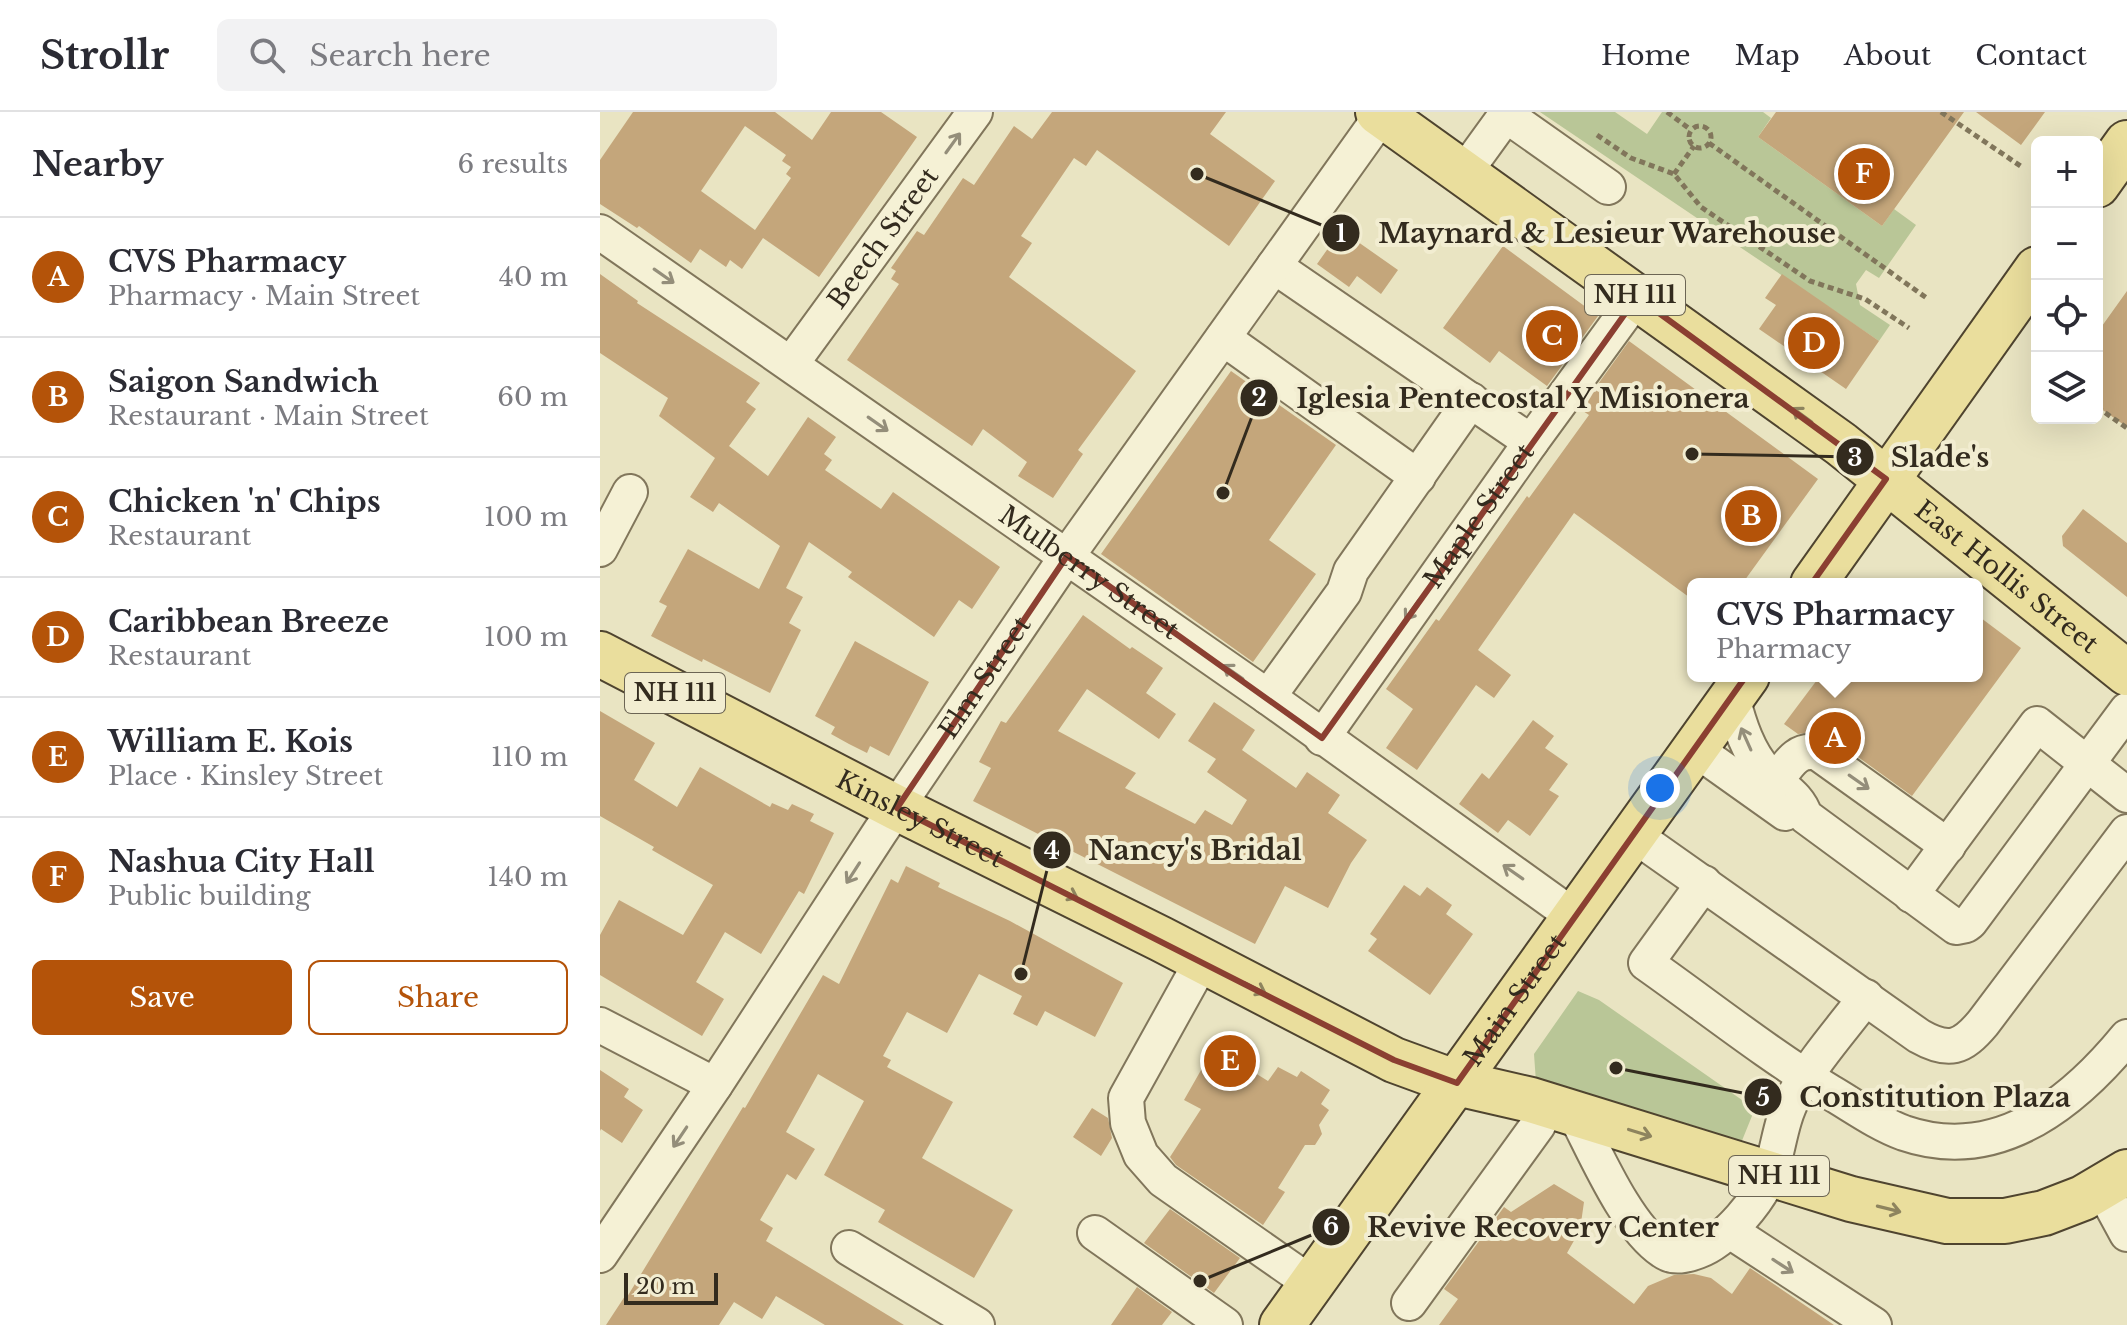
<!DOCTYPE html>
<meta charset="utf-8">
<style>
body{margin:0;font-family:"Libre Baskerville",serif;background:#f2f2f3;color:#2b2b33}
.controls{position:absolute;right:24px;top:24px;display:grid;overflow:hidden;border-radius:12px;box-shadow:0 8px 32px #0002}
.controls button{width:72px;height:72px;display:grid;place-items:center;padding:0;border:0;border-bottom:2px solid #e1e1e2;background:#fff;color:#2b2b33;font:40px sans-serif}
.scale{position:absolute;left:24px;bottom:20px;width:94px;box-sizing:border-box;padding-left:8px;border:4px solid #332b1e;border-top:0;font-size:22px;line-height:28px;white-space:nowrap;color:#332b1e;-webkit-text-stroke:6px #f2edd1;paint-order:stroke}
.you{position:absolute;left:1060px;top:676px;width:28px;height:28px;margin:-20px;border:6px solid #fff;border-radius:50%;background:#1a73e8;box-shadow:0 0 0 12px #1a73e833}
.badge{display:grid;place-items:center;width:52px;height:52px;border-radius:50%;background:#b45309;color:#fff;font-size:26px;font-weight:700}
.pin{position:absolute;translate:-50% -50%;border:4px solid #fff;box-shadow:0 2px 8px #0006}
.popup{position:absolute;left:1087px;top:466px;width:296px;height:104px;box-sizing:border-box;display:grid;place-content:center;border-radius:12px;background:#fff;filter:drop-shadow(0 2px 6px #0005);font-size:26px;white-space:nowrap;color:#7c7c81}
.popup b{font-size:30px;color:#2b2b33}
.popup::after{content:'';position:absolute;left:50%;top:100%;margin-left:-16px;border:16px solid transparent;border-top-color:#fff}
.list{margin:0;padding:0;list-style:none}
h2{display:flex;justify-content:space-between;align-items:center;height:104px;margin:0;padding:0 32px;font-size:34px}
h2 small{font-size:26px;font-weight:400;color:#7c7c81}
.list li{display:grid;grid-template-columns:52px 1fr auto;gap:24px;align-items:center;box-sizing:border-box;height:120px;padding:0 32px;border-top:2px solid #e1e1e2}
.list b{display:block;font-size:30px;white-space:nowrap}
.list p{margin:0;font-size:26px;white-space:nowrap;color:#7c7c81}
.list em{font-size:26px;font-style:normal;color:#7c7c81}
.actions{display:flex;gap:16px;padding:24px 32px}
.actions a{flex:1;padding:18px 0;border:2px solid #b45309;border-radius:12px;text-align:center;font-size:28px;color:#b45309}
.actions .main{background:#b45309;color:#fff}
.icon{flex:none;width:44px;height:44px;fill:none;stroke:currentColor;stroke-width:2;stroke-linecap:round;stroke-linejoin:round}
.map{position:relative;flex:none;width:1527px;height:1213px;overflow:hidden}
header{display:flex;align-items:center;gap:48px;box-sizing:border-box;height:112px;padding:0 40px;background:#fff;border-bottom:2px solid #e1e1e2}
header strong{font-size:38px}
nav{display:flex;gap:44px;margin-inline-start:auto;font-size:28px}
.search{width:560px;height:72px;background:#f2f2f3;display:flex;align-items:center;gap:20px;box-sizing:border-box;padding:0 28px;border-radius:12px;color:#7c7c81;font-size:30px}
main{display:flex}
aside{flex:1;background:#fff}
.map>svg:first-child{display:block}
</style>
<header>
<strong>Strollr</strong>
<div class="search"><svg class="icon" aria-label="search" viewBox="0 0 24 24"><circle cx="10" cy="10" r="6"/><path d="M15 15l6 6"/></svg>Search here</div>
<nav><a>Home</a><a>Map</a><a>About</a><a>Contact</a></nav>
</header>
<main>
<aside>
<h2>Nearby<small>6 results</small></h2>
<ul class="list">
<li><span class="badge">A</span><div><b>CVS Pharmacy</b><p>Pharmacy · Main Street</p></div><em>40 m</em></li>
<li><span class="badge">B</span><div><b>Saigon Sandwich</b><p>Restaurant · Main Street</p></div><em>60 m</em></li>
<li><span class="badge">C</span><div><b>Chicken 'n' Chips</b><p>Restaurant</p></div><em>100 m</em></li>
<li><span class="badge">D</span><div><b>Caribbean Breeze</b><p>Restaurant</p></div><em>100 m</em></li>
<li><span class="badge">E</span><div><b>William E. Kois</b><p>Place · Kinsley Street</p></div><em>110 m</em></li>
<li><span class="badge">F</span><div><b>Nashua City Hall</b><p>Public building</p></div><em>140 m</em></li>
</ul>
<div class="actions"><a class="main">Save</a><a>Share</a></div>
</aside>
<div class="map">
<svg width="1527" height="1213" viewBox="0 0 1527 1213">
<rect width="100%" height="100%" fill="#e9e4c2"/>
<path fill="#b9c697" d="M940 0H1015L1047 22 1062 0H1163L1171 6 1158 25 1282 114 1294 97 1316 113 1279 166 1266 158 1256 172 1260 193 1290 213 1279 229Z
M978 879 999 888 1142 988 1154 999 1139 1036 1108 1018 962 974 951 979 936 970 934 942Z"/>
<path fill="#c4a67b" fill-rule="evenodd" d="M33 0H175L212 28 231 0H281L317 25 219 165 163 126 142 157 130 148 126 155 100 137 91 151 39 114 37 116 0 92V48ZM145 14 186 43 182 49 191 55 186 62 191 66 155 118 101 79Z
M452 0H626L610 22 675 69 629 134 497 38 486 54 474 46 421 124 432 131 409 165 536 259 478 338 483 342 453 386 418 364 427 350 383 317 372 334 247 248 299 172 291 167 296 159 291 156 317 119 324 123 363 66 374 73 414 14 432 27Z
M1176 0H1364L1282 114 1158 25Z
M1376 0H1445L1421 33Z
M741 118 798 158 781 182 757 164 749 175 717 152Z
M903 134 998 204 947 274 899 239 890 251 843 216Z
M0 162 38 189 37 191 160 271 146 290 156 297 129 334 168 364 208 305 236 325 224 342 232 348 225 358 281 397 293 380 400 455 372 497 359 488 334 525 248 465 252 460 209 430 186 476 203 485 189 511 201 518 170 581 103 547 102 550 51 524 67 494 59 490 88 437 159 477 180 434 119 391 113 400 90 385 115 346 59 304 68 286 0 241Z
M1182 162 1279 229 1246 277 1159 217 1176 193 1165 186Z
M1527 179V315L1497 294V221Z
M1029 229 1218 367 1142 472H1093V488L974 401 878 538 911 563 894 586 876 573 817 658 786 636 813 597 786 577 836 507 839 509 927 384 929 386 989 303 980 297Z
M631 259 736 333 669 428 716 462 653 550 501 442Z
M1483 397 1527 431V485L1463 434 1462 424Z
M483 503 530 537 532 535 563 556 546 581 576 602 559 627 487 577 458 619 536 661 525 676 595 712 605 698 632 713 647 688 607 660 616 647 588 629 614 590 655 618 642 638 696 676 707 660 740 683 728 701 767 728 751 751 728 796 685 774 655 832 373 689 391 656 379 650 401 609 406 611Z
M1377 503 1421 536 1312 684 1229 624 1213 620 1198 622 1184 612 1220 564H1377Z
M255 529 329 570 289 644 270 634 267 641 249 632 231 622 235 615 215 604Z
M0 599 55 631 34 668 77 695 100 655 170 695 172 691 188 698 192 692 214 702 210 709 234 721 204 782 199 779 161 842 125 820 96 870 124 887 102 924 0 863V823L19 788 83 823 113 773 52 738 54 735 0 704Z
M933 608 954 624 945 636 968 652 949 678 959 684 930 724 908 708 898 721 859 692 882 661 889 667Z
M306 754 340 771 338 775 410 809 523 871 495 925 445 899 437 914 413 902 422 884 379 862 347 921 307 900 283 944 291 948 287 955 353 990 322 1046 413 1098 374 1166 278 1110 285 1098 224 1063 264 989 218 962 186 1020 215 1037 196 1068 187 1062 160 1108 173 1116 166 1129 304 1213H225L176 1184 162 1207 134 1190 119 1213H6L25 1184 27 1185 143 995 145 996 223 863 239 872 291 767 298 771Z
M804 773 820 784 827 775 852 793 846 802 873 822 830 883 768 839 777 827 770 822Z
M621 923 654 941 647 956 668 969 678 955 697 965 701 959 730 978 721 992 729 998 719 1013 722 1022 715 1033H705L678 1076 685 1080 663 1113 576 1053 570 1045 601 997 584 988Z
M0 958 29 977 24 985 43 998 22 1031 1 1017 0 1019Z
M492 996 508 1006 512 1026 501 1044 473 1025Z
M954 1072 984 1090 980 1118 967 1141 1034 1192 1048 1174 1074 1163 1094 1162 1111 1166 1132 1182 1150 1156 1234 1213H839L858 1187 844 1177 904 1095 911 1100Z
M570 1097 640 1146 614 1181 544 1131Z
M537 1175 572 1200 562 1213H511Z"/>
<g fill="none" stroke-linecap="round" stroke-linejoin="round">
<defs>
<g id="minor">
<path d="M864 61 906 3 1008 75"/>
<path id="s1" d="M0 120 668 585 976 806"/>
<path d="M674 154 931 330"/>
<path d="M623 226 818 365"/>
<path id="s2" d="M191 252 375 0"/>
<path d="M0 437 30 380"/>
<path d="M668 585 744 480 751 459 871 288"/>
<path d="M1132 585C1139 612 1148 641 1167 661 1182 677 1198 683 1205 704L1356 815 1366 813 1370 810 1527 598"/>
<path id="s3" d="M722 626 931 330 1037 185"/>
<path d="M1095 637 1185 701"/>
<path d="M1176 669C1187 655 1196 635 1218 641L1348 734"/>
<path d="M1034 723 1319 924C1349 941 1362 936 1383 911L1527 720"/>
<path d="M1104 771 1046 851C1107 894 1166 941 1230 980 1254 994 1277 1011 1304 1021 1397 1053 1472 992 1527 925"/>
<path d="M1311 783 1437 612 1527 683"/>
<path d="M602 849 526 986 528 1011 541 1043 563 1068 712 1172"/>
<path d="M0 913 115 973"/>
<path d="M975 1002C996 1042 1026 1114 1063 1139 1074 1147 1087 1143 1098 1139 1126 1129 1161 1087 1171 1059 1179 1034 1181 1007 1194 984 1213 949 1242 917 1266 885"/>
<path d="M1502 1076 1527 1122"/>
<path d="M1130 1119 1274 1213"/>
<path d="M495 1121 625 1213"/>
<path d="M249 1136 377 1213"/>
<path id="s4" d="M0 1143 115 973 280 720 467 444 784 0"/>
<path d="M809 1191 938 1013 947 993"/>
</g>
<g id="major">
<path id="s5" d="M778 0 1241 332 1527 561"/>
<path d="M1497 73 1527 31"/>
<path d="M1213 472 1437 157"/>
<path id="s6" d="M0 542 297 696 561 827 794 948 857 971 931 988 1251 1087 1347 1109H1405L1444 1101 1483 1086 1527 1060"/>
<path id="s7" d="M682 1213 1147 564"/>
</g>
</defs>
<use href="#minor" stroke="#81765b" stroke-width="38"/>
<use href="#major" stroke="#4f442f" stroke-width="48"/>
<path stroke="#81765b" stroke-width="5" stroke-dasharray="6 4" stroke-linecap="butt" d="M1067 0 1091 18
M1341 0 1422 55
M1089 25a11 11 0 1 1 22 0a11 11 0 1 1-22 0Z
M997 23 1031 46 1074 62 1101 95 1210 169 1265 187 1309 216
M1109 31 1328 187
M1074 62 1094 34
M1497 295 1527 316"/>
<use href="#minor" stroke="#f5f1d5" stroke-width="34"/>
<use href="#major" stroke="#eade9d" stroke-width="44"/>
</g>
<defs><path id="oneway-shaft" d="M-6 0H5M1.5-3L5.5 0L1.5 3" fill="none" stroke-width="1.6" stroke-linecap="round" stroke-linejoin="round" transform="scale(2)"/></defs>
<g stroke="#948e7a">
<use href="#oneway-shaft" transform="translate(353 31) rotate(-54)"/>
<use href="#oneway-shaft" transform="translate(64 164) rotate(35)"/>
<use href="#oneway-shaft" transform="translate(278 312) rotate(35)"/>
<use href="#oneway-shaft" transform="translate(812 498) rotate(125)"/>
<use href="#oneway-shaft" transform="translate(633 560) rotate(-145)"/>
<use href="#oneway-shaft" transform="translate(1146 627) rotate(-114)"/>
<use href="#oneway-shaft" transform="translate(1259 670) rotate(35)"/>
<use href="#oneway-shaft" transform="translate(913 760) rotate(-145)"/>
<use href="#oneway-shaft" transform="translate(253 761) rotate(123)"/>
<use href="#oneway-shaft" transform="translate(80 1025) rotate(124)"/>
<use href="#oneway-shaft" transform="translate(1183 1154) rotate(33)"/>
</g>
<g stroke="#8e845e">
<use href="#oneway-shaft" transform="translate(1202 303) rotate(-144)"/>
<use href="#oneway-shaft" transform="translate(467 781) rotate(26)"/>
<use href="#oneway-shaft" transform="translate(655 876) rotate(27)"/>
<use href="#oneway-shaft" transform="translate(1040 1021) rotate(17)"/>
<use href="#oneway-shaft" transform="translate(1289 1097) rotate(14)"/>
</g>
<path fill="none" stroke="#8b3f31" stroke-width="6" stroke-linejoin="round" d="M1037 185 1286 367 857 971 794 948 297 696 467 444 722 626Z"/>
<g text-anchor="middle" stroke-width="8" stroke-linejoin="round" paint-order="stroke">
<g fill="#f2edd1" stroke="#6c6554" stroke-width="2">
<rect x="985" y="163" width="100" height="40" rx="6"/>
<rect x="25" y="561" width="100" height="40" rx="6"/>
<rect x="1129" y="1044" width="100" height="40" rx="6"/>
</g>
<g font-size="24" font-weight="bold" fill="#332b1e">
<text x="1035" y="191">NH 111</text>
<text x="75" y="589">NH 111</text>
<text x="1179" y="1072">NH 111</text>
</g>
<g font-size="26" fill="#332b1e" stroke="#f2edd1">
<text dy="9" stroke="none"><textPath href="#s2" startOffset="156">Beech Street</textPath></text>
<text dy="9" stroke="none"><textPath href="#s3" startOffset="272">Maple Street</textPath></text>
<text dy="9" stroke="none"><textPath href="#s1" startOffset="596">Mulberry Street</textPath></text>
<text dy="9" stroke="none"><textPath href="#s5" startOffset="782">East Hollis Street</textPath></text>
<text dy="9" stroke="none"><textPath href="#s4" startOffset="694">Elm Street</textPath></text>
<text dy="9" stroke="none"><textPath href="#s6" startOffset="360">Kinsley Street</textPath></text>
<text dy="9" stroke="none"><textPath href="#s7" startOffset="400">Main Street</textPath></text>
</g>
</g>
<path fill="none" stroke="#332b1e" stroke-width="3" d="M597 62L741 121M623 381L659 286M1092 342L1255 345M421 862L452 738M1016 956L1163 985M600 1169L731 1115"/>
<g fill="#332b1e" stroke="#f2edd1" stroke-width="3">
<circle cx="597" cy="62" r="8"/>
<circle cx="623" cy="381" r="8"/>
<circle cx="1092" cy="342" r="8"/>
<circle cx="421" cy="862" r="8"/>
<circle cx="1016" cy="956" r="8"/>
<circle cx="600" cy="1169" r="8"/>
<circle cx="741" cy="121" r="20"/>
<circle cx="659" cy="286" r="20"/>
<circle cx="1255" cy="345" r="20"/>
<circle cx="452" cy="738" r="20"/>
<circle cx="1163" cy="985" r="20"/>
<circle cx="731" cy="1115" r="20"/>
</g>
<g font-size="24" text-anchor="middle" font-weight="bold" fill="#fff">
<text x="741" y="130">1</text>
<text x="659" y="294">2</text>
<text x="1255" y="354">3</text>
<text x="452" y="747">4</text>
<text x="1163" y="994">5</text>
<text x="731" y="1123">6</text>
</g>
<g font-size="28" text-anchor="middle" font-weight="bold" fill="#332b1e" stroke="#f2edd1" stroke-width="8" stroke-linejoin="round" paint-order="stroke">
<text x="1007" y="131">Maynard &amp; Lesieur Warehouse</text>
<text x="923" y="296">Iglesia Pentecostal Y Misionera</text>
<text x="1340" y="355">Slade's</text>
<text x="595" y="748">Nancy's Bridal</text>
<text x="1335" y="995">Constitution Plaza</text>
<text x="943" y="1125">Revive Recovery Center</text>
</g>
</svg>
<div class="controls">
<button>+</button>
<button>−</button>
<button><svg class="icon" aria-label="locate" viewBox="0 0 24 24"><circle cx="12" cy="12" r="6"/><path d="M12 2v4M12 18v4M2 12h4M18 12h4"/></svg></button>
<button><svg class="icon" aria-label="layers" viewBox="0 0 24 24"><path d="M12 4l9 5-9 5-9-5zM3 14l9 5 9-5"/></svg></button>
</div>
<div class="scale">20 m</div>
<div class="you"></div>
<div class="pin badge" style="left:1235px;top:626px">A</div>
<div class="popup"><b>CVS Pharmacy</b>Pharmacy</div>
<div class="pin badge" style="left:1151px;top:404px">B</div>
<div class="pin badge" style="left:952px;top:224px">C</div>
<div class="pin badge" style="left:1214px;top:231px">D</div>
<div class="pin badge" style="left:630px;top:949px">E</div>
<div class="pin badge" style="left:1264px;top:62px">F</div>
</div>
</main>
